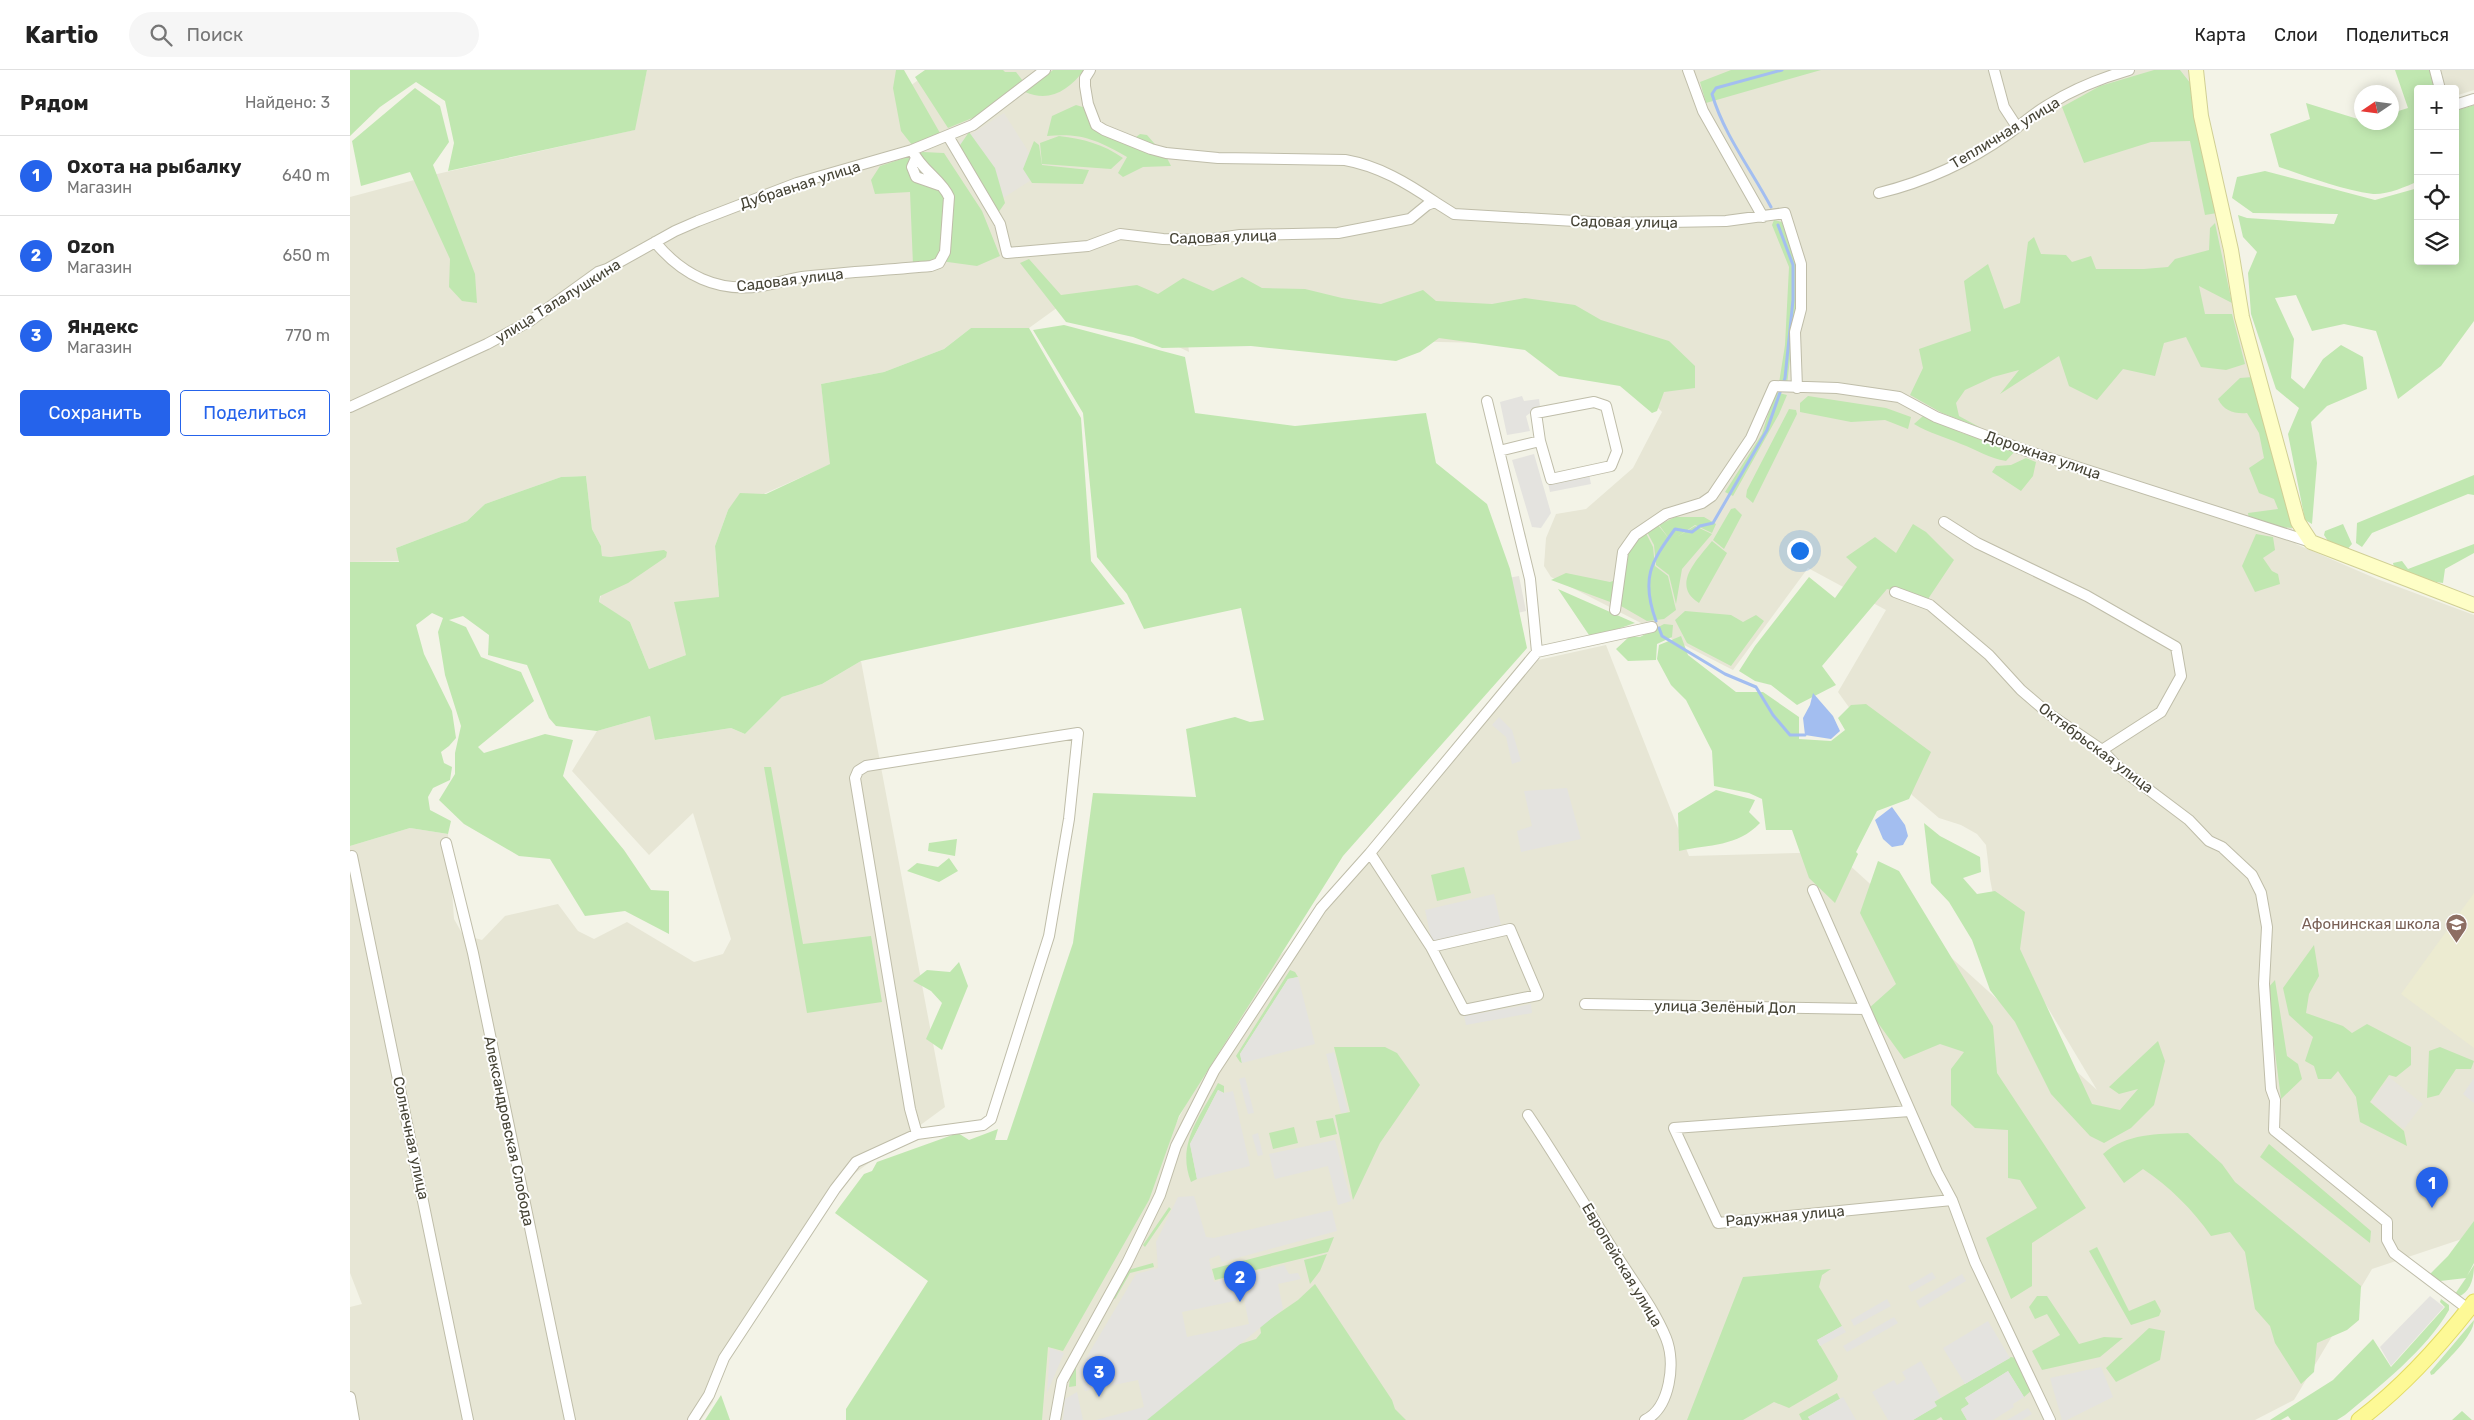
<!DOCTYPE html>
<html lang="ru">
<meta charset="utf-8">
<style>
body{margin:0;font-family:Rubik,sans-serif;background:#f6f6f6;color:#222}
.controls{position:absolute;right:15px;top:15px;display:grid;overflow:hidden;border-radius:5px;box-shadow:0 2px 12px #0003}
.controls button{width:45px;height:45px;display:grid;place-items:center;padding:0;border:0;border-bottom:1px solid #e0e0e0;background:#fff;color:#222;font:25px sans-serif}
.compass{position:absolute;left:2004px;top:15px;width:45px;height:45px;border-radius:50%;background:#fff;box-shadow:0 2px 12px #0003;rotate:257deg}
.you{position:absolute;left:1449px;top:480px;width:18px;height:18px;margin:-12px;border:4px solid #fff;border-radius:50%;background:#1a73e8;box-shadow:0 0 0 8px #1a73e833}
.badge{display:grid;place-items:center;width:32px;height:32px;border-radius:50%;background:#2563eb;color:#fff;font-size:16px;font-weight:700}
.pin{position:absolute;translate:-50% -41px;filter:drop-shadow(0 1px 2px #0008)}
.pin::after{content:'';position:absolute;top:26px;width:18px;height:15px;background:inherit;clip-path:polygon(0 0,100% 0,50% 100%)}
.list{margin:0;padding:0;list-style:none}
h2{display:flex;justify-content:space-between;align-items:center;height:65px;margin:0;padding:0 20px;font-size:21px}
h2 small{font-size:16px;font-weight:400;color:#767676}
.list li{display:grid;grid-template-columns:32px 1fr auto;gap:15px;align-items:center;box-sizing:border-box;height:80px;padding:0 20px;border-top:1px solid #e0e0e0}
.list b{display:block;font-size:19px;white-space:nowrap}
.list p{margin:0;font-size:16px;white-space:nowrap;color:#767676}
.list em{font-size:16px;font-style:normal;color:#767676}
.actions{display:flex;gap:10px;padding:15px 20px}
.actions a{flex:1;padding:11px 0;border:1px solid #2563eb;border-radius:5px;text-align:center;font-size:18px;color:#2563eb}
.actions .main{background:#2563eb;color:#fff}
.icon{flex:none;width:28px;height:28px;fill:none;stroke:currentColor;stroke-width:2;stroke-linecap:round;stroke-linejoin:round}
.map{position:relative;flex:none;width:2124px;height:1350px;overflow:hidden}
header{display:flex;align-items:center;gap:30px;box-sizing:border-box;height:70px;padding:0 25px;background:#fff;border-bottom:1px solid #e0e0e0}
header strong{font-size:24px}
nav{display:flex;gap:28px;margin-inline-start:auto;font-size:18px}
.search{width:350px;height:45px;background:#f6f6f6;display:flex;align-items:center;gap:12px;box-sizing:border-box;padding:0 18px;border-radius:28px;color:#767676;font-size:19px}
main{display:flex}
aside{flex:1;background:#fff}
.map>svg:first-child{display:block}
</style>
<header>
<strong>Kartio</strong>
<div class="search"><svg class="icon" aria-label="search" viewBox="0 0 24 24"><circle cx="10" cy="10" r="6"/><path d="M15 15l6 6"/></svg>Поиск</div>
<nav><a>Карта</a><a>Слои</a><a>Поделиться</a></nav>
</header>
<main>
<aside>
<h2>Рядом<small>Найдено: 3</small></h2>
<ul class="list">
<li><span class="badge">1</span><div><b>Охота на рыбалку</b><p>Магазин</p></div><em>640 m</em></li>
<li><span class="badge">2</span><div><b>Ozon</b><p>Магазин</p></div><em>650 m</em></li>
<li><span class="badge">3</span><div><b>Яндекс</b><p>Магазин</p></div><em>770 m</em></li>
</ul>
<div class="actions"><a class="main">Сохранить</a><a>Поделиться</a></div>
</aside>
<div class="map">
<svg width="2124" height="1350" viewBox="0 0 2124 1350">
<rect width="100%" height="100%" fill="#f3f3e7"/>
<path fill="#e7e6d5" d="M297 0H550L560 16 582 0H1844L1850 70 1888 254 1946 474 2027 509 2124 545V1165L2022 1199 1944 1330 1905 1350H688L697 1246 792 1118 896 920 975 840 1188 590 1256 575 1339 786 1485 782 1747 1020 1649 856 1640 809 1636 775 1627 764 1611 755 1589 748 1562 725 1488 622 1536 540 1458 498 1383 600 1201 507 1194 496 1196 468 1206 444 1236 439 1283 398 1312 342 1282 311 1178 274 837 266 839 282 732 230 715 232 679 258H621L594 279 534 302 471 314 481 394 378 440 365 476 369 528 336 585 299 599 280 552 249 533 261 487 252 486 251 476 242 459 236 406 211 407 135 434 117 451 46 478 50 491 0 492V127L87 104 284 60Z
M2091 0H2124V20L2105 26V19H2096Z
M511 591 595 1037 497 1109 367 1307 363 1332 351 1350H0V1237L12 1234 0 1203V776L60 758 98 764 104 849 113 865 132 870 155 846 208 834 228 861 244 869 277 852 344 892 373 884 381 869 343 743 299 785 222 701 247 661 300 646 306 670 381 658 395 664 432 627 472 614Z"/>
<path fill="#e6e4dc" d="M654 43 692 103 647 132 609 72Z
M1169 506 1176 541 1159 545 1152 509Z
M2039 1007 2073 1034 2054 1059 2021 1032Z"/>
<path fill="#ecebd1" d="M2124 823V978L2051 924Z"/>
<path fill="#c0e7b0" d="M0 0H297L285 60 98 101 104 73 95 31 66 12 30 37 0 66Z
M546 0H554L590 63 562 75 551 61 543 18Z
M575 0H653L655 2H666L673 11 632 44 598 58 565 7Z
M703 0H734C719 20 700 33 675 22Z
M1381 0H1471L1356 33 1350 12Z
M1804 0H1830L1841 14 1848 64 1867 143 1855 145 1840 71 1801 72 1734 93 1712 37 1750 16Z
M2045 0H2081L2085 19H2068V111C2056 117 2036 125 2023 124 1991 120 1959 107 1929 97L1920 64 1960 49 1956 33 2011 50 2012 52H2042V43L2058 38Z
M65 18 90 36 99 72 83 95 125 204 127 233 112 231 99 217 100 189 60 102 11 116 2 71Z
M726 35 736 38 744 59 777 74 790 64 797 65 817 88 821 96 793 97 773 107 768 103 777 87C747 70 732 63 697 66L702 46Z
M2124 35V251L2091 296 2048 329 2026 261 1994 254 1962 261 1946 225 1925 228 1944 269 1941 308 1954 319 1973 289 1991 275 2013 287 2017 319 1977 336 1961 352 1967 393 1962 454 1955 450 1938 364 1949 338 1926 319 1901 244 1898 203 1907 182 1893 167 1888 145 1897 148 1984 154 1988 144 1903 143 1882 128 1887 107 1915 101 2025 130 2068 118V191H2105V100L2108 98 2105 41Z
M619 62 645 98 655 133 648 143 608 78Z
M709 66C734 69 753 74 773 88L761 99 692 94 690 73Z
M684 71 689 75 692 95 739 100 733 114 682 113 673 99Z
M573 82 594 83 632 141 650 186 627 196 583 190 563 195 560 122 525 124 521 110 530 96Z
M1424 150 1432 152 1446 192 1448 219 1437 315 1429 313 1435 275 1439 197 1422 155Z
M1865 153 1882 233 1849 216 1855 244H1882L1895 294 1876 300 1851 297 1836 267 1814 273 1805 306 1773 299 1747 330 1719 316 1709 286 1650 324 1669 300 1643 307 1615 320 1606 333 1609 346 1631 358 1592 343 1560 325 1573 298 1569 279 1621 261 1614 211 1638 194 1654 239 1670 233 1678 172 1684 167 1691 184 1716 185 1722 192 1741 186 1746 199H1794L1818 197 1825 189 1859 180 1860 158Z
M679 189 711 225 787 215 808 224 833 208 863 221 892 207 912 218 955 219 992 228 1031 234 1073 220 1086 231 1142 234 1175 228 1225 235 1251 250 1319 271 1345 296V318L1314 322 1307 341 1302 343 1270 316 1209 306 1175 280 1089 268 1070 282 1046 291 901 276 812 278 783 267 716 252 670 193Z
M714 255 835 287 845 343 945 356 1076 343 1086 393 1137 434 1160 499 1177 578 993 786 829 1046 799 1130 713 1281 698 1277 692 1350H496V1339L578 1211 485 1143 514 1104 522 1101 527 1092 608 1063 619 1070 648 1059 645 1070H657L723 873 743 723 846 727 836 659 885 647 900 652 914 650 891 538 794 559 777 524 747 487 733 343 683 260Z
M621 258H679L731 348 741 491 775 534 511 591 472 614 432 627 395 664 381 658 305 670 300 646 247 661 206 656 199 648 177 595 138 585 139 565 113 546 99 550 116 557 131 587 171 602 184 631 128 677 134 683 195 664 223 670 213 706 274 780 301 820 319 821V864L275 841 235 846 200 789 169 786 114 754 89 730 105 704V683L111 656 95 605 88 562 93 548 82 543 66 555 74 584 102 641 106 668 99 676 91 682 94 693 102 697 100 710 83 718 78 727 80 740 101 751 98 764 60 758 0 776V492H49L46 478 117 451 135 434 211 407 236 406 242 459 251 476 252 486 261 487 314 480 317 482 316 487 278 513 250 526 249 532 280 552 299 599 336 585 324 532 369 527 365 476 378 440 390 423 416 424 480 394 471 314 534 302 594 279Z
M1903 307 1944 458 1925 457 1899 450 1898 443 1928 439 1924 429 1909 423 1899 398 1914 388 1909 363 1897 343C1884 344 1874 341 1868 329L1890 308Z
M1425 322 1437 325 1429 344 1383 426 1375 422 1412 364Z
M1458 326 1536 338 1561 347 1558 359 1535 350 1501 352 1450 342V333Z
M1439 339 1446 340 1447 344 1403 433 1396 427 1397 420Z
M1573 346 1612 363 1666 380 1656 391C1639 388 1627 380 1611 374 1595 367 1579 363 1564 354Z
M1676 388 1686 392 1683 406 1671 421 1642 402 1646 396 1661 395Z
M2124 405V425L2118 424 2022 463 2012 477 2006 473 2007 453Z
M1385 438 1392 445 1374 479 1363 470 1381 439Z
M1325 447H1354L1366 454 1362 463 1345 455 1327 467 1345 456 1362 464 1332 499 1326 534 1319 505 1306 495 1304 475 1297 462 1308 455 1321 471 1309 455Z
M1563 454 1576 462 1604 490 1578 529 1537 519 1472 596 1486 615 1447 635 1421 615 1405 611 1389 601 1405 576 1459 507 1485 528 1507 497 1496 487 1525 467 1546 483Z
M1993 454 2002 474 1995 482 1980 474 1974 465 1975 461Z
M1296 463 1303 477 1305 496 1318 506 1326 540 1314 549 1297 551 1271 536 1201 510 1216 503 1260 512 1272 508C1275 488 1277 474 1296 463Z
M1906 464 1923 467 1925 480 1913 488 1922 501 1928 504 1930 514 1905 522 1892 496Z
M1362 471 1377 483 1349 533C1320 515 1348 489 1362 471Z
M2124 474V483L2095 499 2093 513 2073 510 2045 501 2043 493 2052 491 2058 499Z
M1208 519 1285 553 1241 568Z
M1335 541 1381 545 1393 552 1406 545 1414 551 1381 596 1337 573 1325 550Z
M1314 554 1323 555 1322 567 1307 574 1306 590 1278 591 1266 579 1280 566 1290 567Z
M1331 566 1338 585 1386 622H1413L1449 647V669L1481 671 1495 660 1488 648 1501 635 1516 634 1581 682 1559 729 1527 741 1506 782 1508 784 1485 833 1459 808 1442 760H1416L1412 729 1399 723 1364 716 1362 681 1336 630 1321 615 1307 589 1309 575Z
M414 697H421L453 874 521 866 532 932 457 943Z
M1366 720 1405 730 1399 742 1410 753C1387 777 1360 774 1329 781L1328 743Z
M1574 753 1590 766 1630 787 1631 802 1613 808 1627 824 1645 821 1675 842 1670 879 1742 1034 1770 1040 1788 1019 1769 1024 1759 1017 1808 971 1815 991 1804 1035 1781 1058 1754 1073 1740 1066 1701 1024 1665 952 1640 920 1622 870 1599 832 1581 813Z
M607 769 605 786 578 781 579 773Z
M599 788 608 801 589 812 557 801 567 793 588 797Z
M1528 791 1549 801 1643 956 1647 1003 1736 1138 1682 1173V1216L1661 1229 1636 1168 1687 1138 1670 1110 1658 1108V1060L1625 1058 1601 1035V999L1614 982 1590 974 1554 989 1518 939 1546 914 1510 843Z
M1114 797 1121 823 1087 831 1081 805Z
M1964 875 1969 906 1959 924 1956 943 1993 956 2002 963 2017 954 2061 977V995L2046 1007 2039 1005 2020 1032 2054 1061 2057 1076 2010 1052 2006 1027 1988 1001 1981 1009H1968L1964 996 1955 991 1963 967 1939 945 1933 918Z
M609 892 618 916 592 980 576 969 592 933 581 921 563 911 577 900 600 902Z
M940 900 945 902 948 907 938 909 890 984 892 993 890 992 886 986Z
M1925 910 1937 986 1948 994 1952 1009 1931 1029 1917 919Z
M984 977H1035L1047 983 1070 1015 1030 1073 1003 1130 985 1045 1000 1042Z
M2090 977 2124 991 2121 999H2106L2089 1025 2077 1028 2079 981Z
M868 1013 874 1016V1023L868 1020 840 1074 847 1109 841 1112C826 1074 850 1047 868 1013Z
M983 1048 987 1064 970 1068 966 1051Z
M944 1057 948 1073 923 1079 919 1063Z
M1838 1063 1872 1094 1885 1112 2011 1216 2009 1250 1997 1260 1967 1273 1964 1302 1951 1314 1925 1273 1920 1256 1905 1239 1895 1182 1880 1162 1861 1166C1843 1140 1819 1116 1793 1099L1774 1113 1753 1084C1777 1063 1807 1064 1838 1063Z
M1919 1074 2021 1161 2020 1173 1910 1087Z
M819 1137 821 1139 795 1177 793 1175Z
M2124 1151V1193L2117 1206 2124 1195C2124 1207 2121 1222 2108 1227L2105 1224 2116 1208 2090 1211 2079 1205 2098 1186Z
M984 1167 978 1182 865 1210 862 1199Z
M1747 1177 1779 1241 1805 1230 1811 1241 1809 1246 1781 1255 1739 1181Z
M977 1184 970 1201 960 1214 954 1190Z
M803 1193 804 1197 780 1203 765 1229 762 1227 778 1200Z
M1481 1199 1472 1205 1469 1217 1492 1256 1467 1270 1488 1306 1487 1310 1439 1338 1424 1332 1393 1350H1337L1393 1207Z
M965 1214 1042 1330 1045 1339 1056 1350H796L887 1275 906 1269 911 1263 910 1256 948 1230Z
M1687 1226H1697L1729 1274 1754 1267 1773 1268 1750 1287 1692 1300 1682 1281 1710 1265 1697 1244 1685 1249 1679 1237Z
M2091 1229 2099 1235V1240C2077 1279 2029 1317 1995 1345L1987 1350H1941L1938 1346 1931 1350H1920L1983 1310 2023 1269 2041 1297 2095 1237 2090 1232Z
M749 1249 752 1251 726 1293V1316L719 1317 721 1298Z
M2124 1250C2124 1266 2095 1292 2084 1304L2081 1305 2080 1302Z
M1799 1258 1815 1261 1810 1290 1766 1312 1756 1298Z
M1661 1287 1666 1288 1682 1320 1674 1327 1658 1301 1615 1328 1619 1334 1611 1340 1617 1350H1593L1591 1347 1586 1350H1563L1586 1336 1584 1332Z
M1487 1323 1490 1329 1458 1347 1460 1350H1452L1449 1344Z
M371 1325 380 1350H355Z
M2112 1341 2122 1350H2102Z"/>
<path fill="#e4e3df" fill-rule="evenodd" d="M1172 326 1174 331 1189 329 1190 336 1176 346 1180 361 1157 365 1150 332Z
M1184 384 1201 443 1191 458 1182 457 1162 390Z
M1239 404 1241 414 1200 422 1198 413Z
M1149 647 1162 660 1171 691 1162 694 1156 667 1142 655Z
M1217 718 1231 769 1171 782 1167 761 1182 756 1174 721Z
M1144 824 1151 855 1082 872 1075 840Z
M948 907 965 974 892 993 890 984 938 909Z
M1181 934 1182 943 1116 955 1114 946Z
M984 982 998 1042 991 1043 976 984Z
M895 1007 904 1043 898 1044 889 1009Z
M2124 1008V1033L2113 1024Z
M868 1020 874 1023 883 1021 900 1096 847 1109 840 1074Z
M908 1063 913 1085 908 1086 902 1065Z
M985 1070 1001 1131 988 1135 978 1096 925 1109 919 1084Z
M844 1126 856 1167 864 1168 982 1140 987 1161 872 1192 869 1185 859 1189 864 1212 934 1195 939 1204 948 1203 951 1209 928 1214 933 1239 797 1350H746L794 1337 788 1310 735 1321 729 1300 786 1204 808 1198 806 1172 828 1127ZM894 1229 899 1254 837 1267 832 1242Z
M1582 1202 1586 1208 1561 1222 1558 1216Z
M1612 1204 1616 1211 1570 1238 1566 1231Z
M2080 1226 2094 1237 2041 1296 2030 1277Z
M1537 1229 1541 1236 1504 1256 1501 1250Z
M1544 1247 1548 1253 1497 1282 1493 1276Z
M1638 1251 1660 1288 1615 1314 1593 1278Z
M1492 1256 1496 1262 1470 1276 1467 1270Z
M700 1278 714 1283 697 1323Z
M1571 1291 1591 1327 1584 1331 1587 1336 1563 1350H1538L1522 1322 1544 1310 1547 1315 1556 1309 1552 1302Z
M1751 1297 1763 1327 1717 1350H1712L1700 1308Z
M1658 1301 1674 1327 1663 1334 1664 1337 1643 1350H1617L1611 1339 1619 1334 1615 1328Z
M727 1322 733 1350H713L715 1329Z
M1493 1327 1506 1350H1460L1458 1347Z
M1678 1338 1682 1344 1672 1350H1657Z"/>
<path fill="#a3bef0" d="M1463 623 1483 646 1490 661 1481 669 1455 665 1453 648 1460 635Z
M1542 737 1555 755 1558 766 1553 775 1542 777 1533 769 1525 750Z"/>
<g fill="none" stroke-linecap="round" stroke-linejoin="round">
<path stroke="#a3bef0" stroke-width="3" d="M1421 137C1401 99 1374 65 1362 24L1366 18 1432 0
M1306 551C1291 509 1300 493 1325 459L1342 462 1350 456 1363 453 1417 360 1435 308 1443 230V195L1428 155
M1309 558 1312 566 1375 604 1406 617 1423 645 1440 665H1455"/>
<defs>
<path id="street" d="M740 0 735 8V16L738 34 746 55 754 60 801 79 816 83 868 88 995 90C1029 96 1057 113 1085 132
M1338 0 1353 41 1413 147
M1644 0 1654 37 1667 57
M2085 0 2090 19
M2105 35 2124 29
M598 66 650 154 657 183 738 176 770 164 813 169 856 170 890 165 988 163 1060 149 1077 135 1085 132 1104 144 1259 153 1376 151 1435 143 1451 194V239L1445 262 1447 318
M566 88 562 97 566 107 589 115
M1529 123C1574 112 1620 91 1658 64 1671 55 1684 43 1698 35 1722 20 1751 8 1779 0
M305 172C332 205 368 223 411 216 425 214 438 209 452 207 495 202 538 200 581 196L589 193 595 182 599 127C592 110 571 100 562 80
M1137 331 1180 509 1187 582
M0 337 137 274 180 251 248 202 257 199 325 161 348 151 447 113 562 80 623 55 695 0
M1149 381 1190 371 1186 343 1244 332 1256 336 1267 381 1261 396 1201 409 1190 371
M1594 452 1627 473 1737 526 1826 577 1831 606 1811 642 1752 680
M1545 522 1580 535 1639 585 1671 620 1699 644 1752 680 1766 695 1839 750 1859 771 1872 777 1902 805 1911 823 1917 857 1914 914 1921 1019 1925 1030 1924 1060 2037 1152V1170L2044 1183 2118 1239
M1265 540 1273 482 1285 465 1316 444 1352 433 1362 426 1401 368 1424 316 1487 318 1549 327 1586 347 1674 380 1961 472
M96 773 123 883 220 1350
M1020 783 1187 582 1302 557
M2 786 118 1350
M1463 820 1587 1102 1602 1130 1625 1192 1700 1350
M1235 934 1515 939
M1560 1041 1324 1058 1368 1153 1602 1130
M1178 1045C1209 1091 1237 1139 1267 1186 1284 1213 1304 1239 1316 1268 1326 1293 1320 1338 1295 1350
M0 1327 4 1350
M343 1350 359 1325 374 1288 485 1119 506 1092 567 1064 560 1039 505 708 508 701 516 696 728 663 719 749 699 866 641 1049 633 1055 567 1064
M705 1350 712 1311 777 1193 810 1125 826 1076 864 1001 971 838 1020 783 1081 877 1114 940 1188 925 1160 859 1081 877"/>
<path id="secondary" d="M1846 0 1851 46 1881 180 1892 247 1948 452 1961 472 2124 535"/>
<path id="primary" d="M2009 1350C2054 1316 2090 1276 2124 1232"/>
</defs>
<use href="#street" stroke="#bfbda9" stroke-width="12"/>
<use href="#secondary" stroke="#d0cf94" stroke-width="16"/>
<use href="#primary" stroke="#e3dc65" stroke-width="17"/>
<use href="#street" stroke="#fff" stroke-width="10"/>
<use href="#secondary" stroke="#fefec6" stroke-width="14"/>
<use href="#primary" stroke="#fdf996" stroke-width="15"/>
</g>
<defs>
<symbol id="school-pin" viewBox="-11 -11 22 30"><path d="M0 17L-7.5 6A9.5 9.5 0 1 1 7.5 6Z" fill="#8d6e63" stroke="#fff"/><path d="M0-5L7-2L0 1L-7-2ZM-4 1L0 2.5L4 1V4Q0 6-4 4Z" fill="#fff"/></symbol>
</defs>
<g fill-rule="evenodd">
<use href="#school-pin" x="2094" y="842" width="25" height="34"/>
</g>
<g text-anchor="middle" stroke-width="4" stroke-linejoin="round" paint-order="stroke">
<g font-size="15" fill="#464436" stroke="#fff">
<text transform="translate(1655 63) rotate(-31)" y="5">Тепличная улица</text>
<text transform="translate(450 115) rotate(-18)" y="5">Дубравная улица</text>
<text transform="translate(1274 152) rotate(1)" y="5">Садовая улица</text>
<text transform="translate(873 167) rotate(-2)" y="5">Садовая улица</text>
<text transform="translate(440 210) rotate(-7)" y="5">Садовая улица</text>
<text transform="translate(208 231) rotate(-32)" y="5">улица Талалушкина</text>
<text transform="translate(1693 385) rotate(19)" y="5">Дорожная улица</text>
<text transform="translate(1746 678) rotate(37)" y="5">Октябрьская улица</text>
<text transform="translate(1375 937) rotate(1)" y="5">улица Зелёный Дол</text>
<text transform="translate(159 1061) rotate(78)" y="5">Александровская Слобода</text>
<text transform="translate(61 1068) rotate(78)" y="5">Солнечная улица</text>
<text transform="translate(1435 1146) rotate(-5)" y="5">Радужная улица</text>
<text transform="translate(1272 1195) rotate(59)" y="5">Европейская улица</text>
</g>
<g font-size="15" fill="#785e54" stroke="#fff" text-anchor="end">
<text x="2090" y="859">Афонинская школа</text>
</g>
</g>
</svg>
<div class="controls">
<button>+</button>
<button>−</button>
<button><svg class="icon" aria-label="locate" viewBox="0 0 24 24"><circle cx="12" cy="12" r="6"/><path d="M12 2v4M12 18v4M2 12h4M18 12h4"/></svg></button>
<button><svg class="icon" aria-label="layers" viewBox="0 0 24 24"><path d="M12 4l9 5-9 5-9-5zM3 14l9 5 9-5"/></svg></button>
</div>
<svg class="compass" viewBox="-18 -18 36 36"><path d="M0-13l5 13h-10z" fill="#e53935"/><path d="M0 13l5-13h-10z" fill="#767676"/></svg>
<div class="you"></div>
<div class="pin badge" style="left:2082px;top:1138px">1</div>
<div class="pin badge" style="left:890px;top:1232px">2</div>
<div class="pin badge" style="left:749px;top:1327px">3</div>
</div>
</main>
